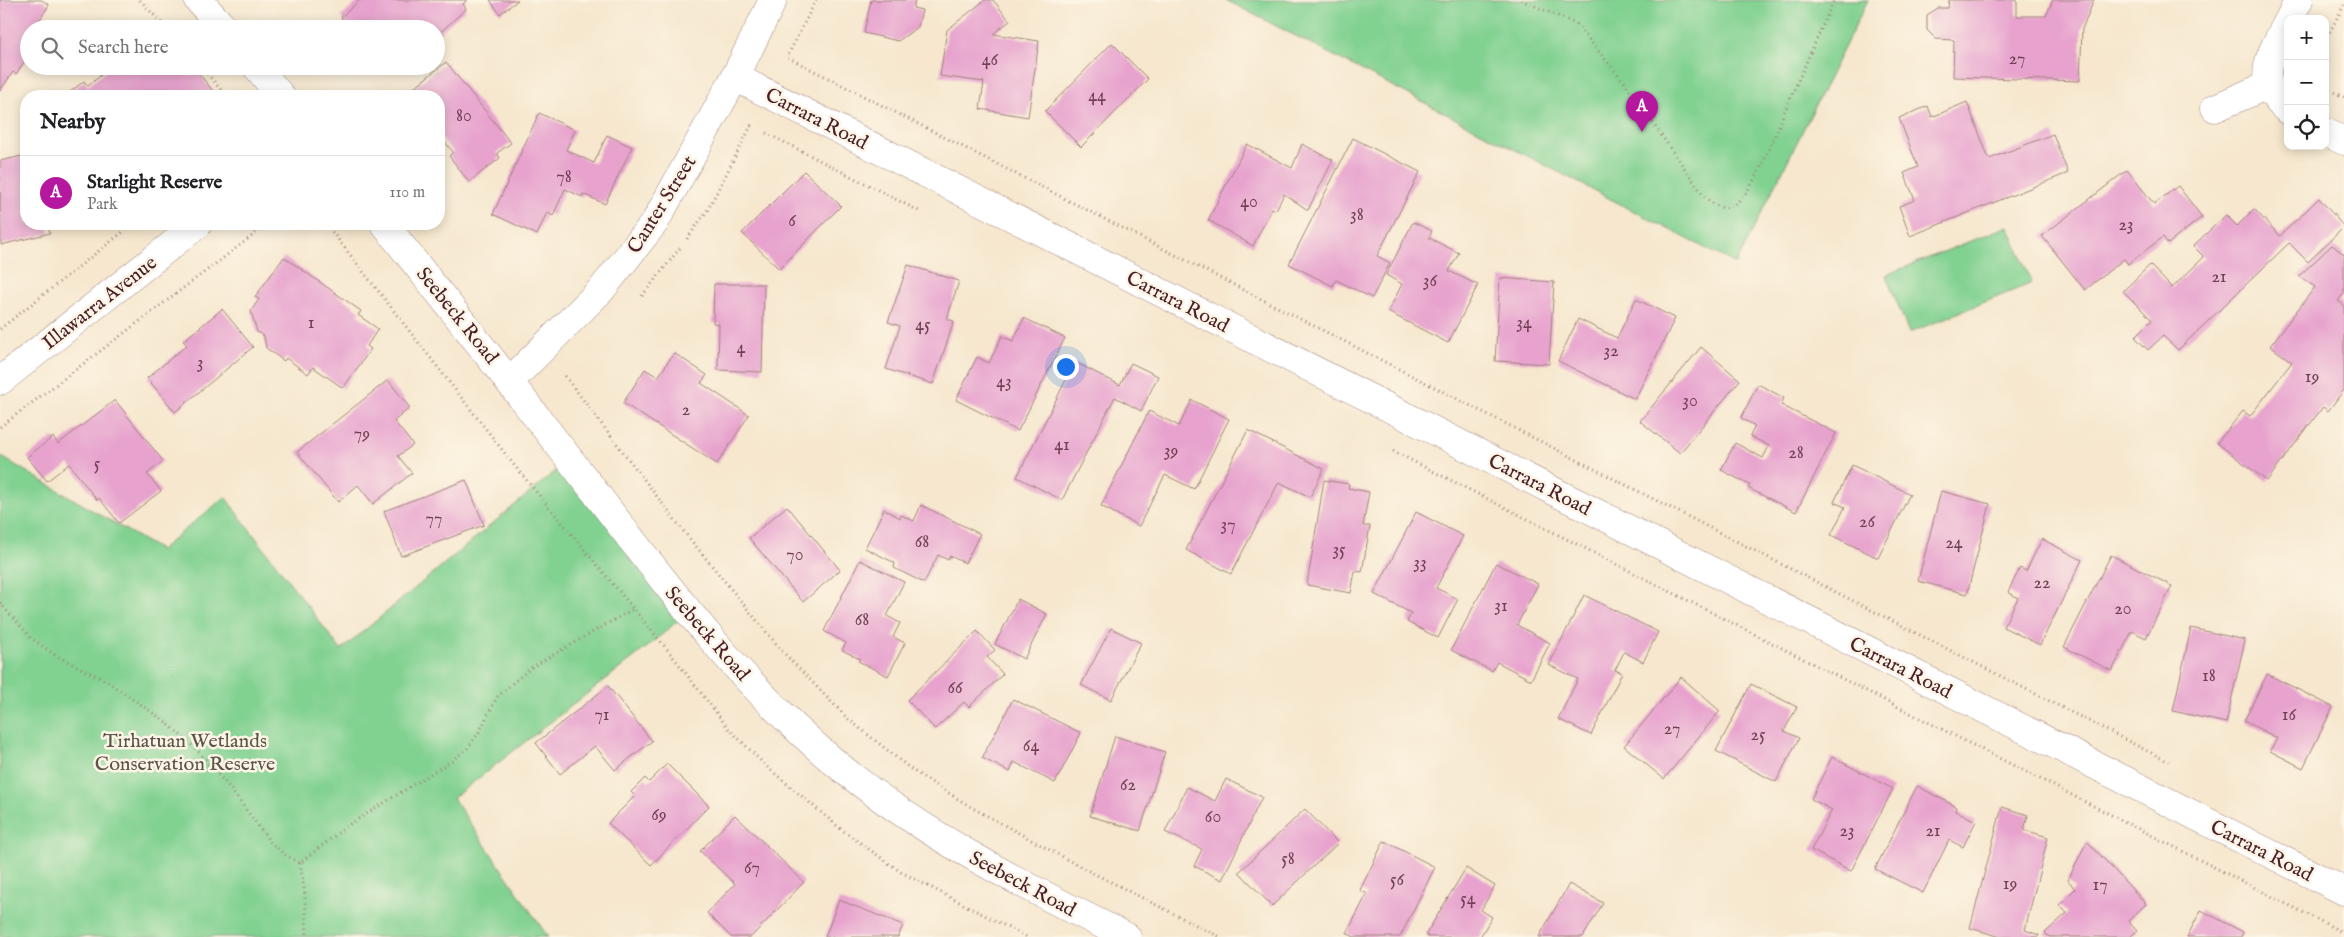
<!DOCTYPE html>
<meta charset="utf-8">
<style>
body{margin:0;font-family:"IM FELL English",serif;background:#f6f6f6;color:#202124}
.controls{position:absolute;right:15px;top:15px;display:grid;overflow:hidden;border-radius:10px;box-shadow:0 2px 12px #0003}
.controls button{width:45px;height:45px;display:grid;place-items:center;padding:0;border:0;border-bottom:1px solid #e0e0e0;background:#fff;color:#202124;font:25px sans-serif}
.you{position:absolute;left:1065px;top:366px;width:18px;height:18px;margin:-12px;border:4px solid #fff;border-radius:50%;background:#1a73e8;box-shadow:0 0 0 8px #1a73e833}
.badge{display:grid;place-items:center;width:32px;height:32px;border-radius:50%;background:#b5179e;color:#fff;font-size:16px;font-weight:700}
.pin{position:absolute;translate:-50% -41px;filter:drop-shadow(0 1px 2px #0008)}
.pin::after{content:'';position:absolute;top:26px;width:18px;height:15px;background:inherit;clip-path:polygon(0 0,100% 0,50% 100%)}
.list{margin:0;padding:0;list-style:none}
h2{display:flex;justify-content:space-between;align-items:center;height:65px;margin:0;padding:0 20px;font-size:21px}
h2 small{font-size:16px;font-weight:400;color:#757577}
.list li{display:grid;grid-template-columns:32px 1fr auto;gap:15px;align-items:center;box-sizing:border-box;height:75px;padding:0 20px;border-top:1px solid #e0e0e0}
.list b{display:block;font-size:19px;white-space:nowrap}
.list p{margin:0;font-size:16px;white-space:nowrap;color:#757577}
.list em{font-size:16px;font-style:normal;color:#757577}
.icon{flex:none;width:28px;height:28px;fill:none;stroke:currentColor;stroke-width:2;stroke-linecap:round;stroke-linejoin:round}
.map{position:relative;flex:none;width:2344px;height:937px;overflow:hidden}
.search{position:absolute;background:#fff;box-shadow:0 2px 12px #0003;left:20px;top:20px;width:425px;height:55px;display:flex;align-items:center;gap:12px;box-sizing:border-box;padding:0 18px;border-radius:28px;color:#757577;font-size:19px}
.panel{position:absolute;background:#fff;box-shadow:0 2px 12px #0003;left:20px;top:90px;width:425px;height:140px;border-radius:20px}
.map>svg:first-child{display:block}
</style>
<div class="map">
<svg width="2344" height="937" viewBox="0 0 2344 937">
<rect width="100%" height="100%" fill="#fcf5e5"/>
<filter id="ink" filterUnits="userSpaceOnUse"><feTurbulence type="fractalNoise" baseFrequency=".02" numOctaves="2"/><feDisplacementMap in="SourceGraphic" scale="10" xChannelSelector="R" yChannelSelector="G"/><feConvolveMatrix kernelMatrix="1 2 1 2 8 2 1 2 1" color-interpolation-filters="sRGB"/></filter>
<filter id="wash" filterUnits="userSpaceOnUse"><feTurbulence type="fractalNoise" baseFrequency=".0096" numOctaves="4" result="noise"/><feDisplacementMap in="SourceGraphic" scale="20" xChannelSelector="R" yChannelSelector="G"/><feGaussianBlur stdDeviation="1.12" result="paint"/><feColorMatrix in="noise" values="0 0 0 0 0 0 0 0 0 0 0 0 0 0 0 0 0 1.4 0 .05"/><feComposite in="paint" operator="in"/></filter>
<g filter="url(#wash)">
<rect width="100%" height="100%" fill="#f6e7ce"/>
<path fill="#81d191" stroke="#66785e" d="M1226 0H1868L1736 264Z
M2008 226 2032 283 1909 333 1886 275Z
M0 456 160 550 225 497 341 650 570 459 688 612 651 644 453 798 548 937H0Z"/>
<g id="blocks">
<path fill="#e7a3ce" d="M0 0H42L49 5 34 29H29V55L16 74 13 72 0 91Z
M360 0H467L463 4 466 9 436 36V29H425L419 21 410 29H350L341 17Z
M490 0H518L500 14Z
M871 0H915L913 8 922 10 918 27 898 41 864 33Z
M985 0H993L1010 21 993 34 1039 41 1028 117 980 109 984 82 940 76 947 30Z
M1949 0H2017V16H2046L2053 0H2094L2082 29 2080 81 1953 77 1954 40 1936 39 1927 30V15L1938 8H1948Z
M1112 43 1148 79 1081 147 1045 111Z
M446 62 511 143 497 153 500 158 469 182 449 156 453 152 439 135V96H408L406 94Z
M112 66H193L217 96H65L84 81 88 86Z
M1967 102 1989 159 2053 134 2068 173 1910 236 1899 206 1915 200 1904 173 1918 167 1899 118 1928 106 1932 117Z
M539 113 575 130 566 150 594 163 607 135 632 147 605 204 583 194 582 197 565 189 553 216 547 212 537 235 493 214Z
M1353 138 1420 172 1377 256 1390 263 1372 298 1336 280 1333 286 1289 264Z
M1247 144 1292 168 1302 144 1333 160 1308 210 1284 194 1276 210 1272 208 1253 246 1208 220Z
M26 155V224H47L50 233 1 245 0 161Z
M2127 170 2154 204 2178 186 2202 217 2168 244 2163 237 2128 264 2124 259 2085 290 2042 236Z
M804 171 841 206 779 269 742 233Z
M2319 198 2344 227 2308 262 2289 243 2178 350 2163 336 2148 350 2135 337 2152 320 2123 291 2150 265 2172 288 2204 257 2193 246 2226 215 2237 226 2254 209 2280 236Z
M1413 222 1432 231 1429 238 1459 253 1449 271 1478 285 1448 343 1388 312 1402 284 1386 275Z
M2332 245 2344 254V293L2338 301 2344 305V390L2328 411 2323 407 2267 481 2217 443 2243 411 2250 416 2292 362 2270 346 2315 287 2299 276Z
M284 257 361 311 358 315 378 329 367 346 371 349 343 388 313 367 308 374 286 358 284 361 266 348 264 336 257 332 251 311 259 299 255 297Z
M908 265 959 281 947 319 954 321 933 384 886 369 900 326 888 322Z
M1500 278 1554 282 1549 364 1495 361Z
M714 284H764L762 372 718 370 719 324 713 323Z
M1636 299 1675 318 1635 399 1558 361 1578 319 1617 338Z
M222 309 253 347 175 412 147 378 187 345 183 341Z
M1024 318 1065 338 1018 431 956 400 977 357 989 363 1002 336 1013 341Z
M1701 347 1740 380 1680 453 1640 421Z
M674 353 707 375 701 383 749 415 717 464 623 403 645 369 658 377Z
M1075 362 1120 385 1131 363 1158 376 1141 411 1115 397 1062 500 1017 477Z
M388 380 410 408 394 421 413 445 398 456 412 473 373 504 358 485 338 502 297 452Z
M1758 384 1784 398 1781 405 1836 433 1796 512 1748 488 1750 485 1721 470 1735 443 1763 458 1769 446 1750 436 1755 426 1741 418Z
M115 400 163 461 147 474 161 491 119 523 99 498 97 500 69 464 47 481 27 457 53 437 58 444Z
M1192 400 1229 419 1194 489 1165 475 1139 526 1101 506 1149 411 1179 426Z
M1248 430 1324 469 1310 497 1279 482 1231 574 1186 550Z
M1852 465 1910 494 1878 558 1831 535 1845 507 1834 502Z
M466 480 484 525 401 556 384 511Z
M1324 480 1349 484 1348 488 1369 492 1363 526H1370L1362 572 1355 571 1351 593 1307 585Z
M1941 491 1990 504 1967 594 1918 581Z
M921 505 980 534 965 563 950 556 948 560 938 555 924 583 894 568 895 563 865 548 884 509 900 518 901 515 914 521Z
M787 506 840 570 803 602 749 538Z
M1416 512 1463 536 1436 588 1458 599 1438 638 1407 622 1411 613 1374 594Z
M2042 539 2082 560 2040 645 2003 627 2018 598 2008 592 2020 568 2026 571Z
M2111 555 2172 586 2146 638 2132 631 2112 671 2064 647Z
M860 560 904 582 887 616 900 623 893 637 905 643 888 676 858 661 860 659 842 650 846 643 824 631Z
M1496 563 1538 584 1517 625 1550 643 1531 680 1497 662 1492 671 1451 650Z
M1584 595 1658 632 1643 662 1624 652 1615 670 1622 673 1591 735 1558 719 1578 679 1549 665Z
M1018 599 1047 614 1024 659 995 644Z
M1111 628 1141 643 1111 700 1081 685Z
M2191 628 2245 640 2226 723 2173 711Z
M977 631 995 650 987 657 1003 674 969 707 964 702 935 729 907 700Z
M2267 674 2333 707 2303 768 2270 751 2277 738 2244 721Z
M1681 677 1720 711 1664 779 1624 746Z
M1751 684 1797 707 1784 731 1799 738 1776 782 1716 751Z
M608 686 652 741 615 770 595 746 560 774 536 743Z
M1013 699 1081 733 1055 783 1014 762 1010 772 982 758Z
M1115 736 1165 752 1140 831 1090 816Z
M1832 757 1893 789 1851 871 1811 850 1832 810 1811 799Z
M667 764 709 806 651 865 608 823 635 796 631 792 645 778 649 782Z
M1226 779 1262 797 1222 880 1194 866 1202 849 1165 832 1187 787 1215 801Z
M1917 786 1957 807 1956 811 1976 821 1963 847 1949 840 1923 893 1875 869Z
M2002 807 2028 815 2024 830 2048 837 2025 930 2039 935 2038 937H2001L1970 928Z
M1305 809 1338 843 1272 906 1239 872Z
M735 815 804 882 751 937H731L707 913 735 884 700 851Z
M1384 841 1435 867 1400 937H1354L1347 933 1367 894 1360 890Z
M2087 841 2146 904 2128 921 2137 931 2130 937H2049L2045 933 2067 913 2059 905 2075 889 2068 880Z
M1466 868 1495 886 1481 910 1492 917 1480 937H1428L1426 934Z
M1569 884 1603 903 1583 937H1539Z
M839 900 903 925 898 937H825Z
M2201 910 2243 932 2241 937H2187Z"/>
</g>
</g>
<g filter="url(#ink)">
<use href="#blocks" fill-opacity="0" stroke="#a0837c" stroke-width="1"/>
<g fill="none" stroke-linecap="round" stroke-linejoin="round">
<defs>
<path id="minor" d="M198 0 225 29
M2289 19 2299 0
M2288 21C2270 56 2252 80 2288 111
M256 66 281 96
M735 77 2344 891
M2215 108 2268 85
M2325 132 2344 141
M384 224C456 313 525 402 595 492 669 589 744 688 839 766 926 837 1027 887 1127 937
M0 381 198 224
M510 381 602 289 655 222 735 77 773 0"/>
</defs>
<use href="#minor" stroke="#a0837c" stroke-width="29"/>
<path stroke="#a0837c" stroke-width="3" stroke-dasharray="1 4" stroke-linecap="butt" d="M140 0 167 29
M816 0 787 57 2169 762
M1521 0 1576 24 1624 82 1704 196C1712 204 1723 212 1734 205 1755 191 1776 132 1786 108 1802 72 1818 36 1834 0
M2325 41 2344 5
M201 66 226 96
M2325 88 2344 97
M766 133 919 211
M326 224 514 465 667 649 729 729 767 767 842 830 901 872 1027 937
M687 239 707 211 751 126 754 127
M642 296 680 248
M0 329 133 224
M565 376 685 533 782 651 847 718 912 770 971 807 1083 868 1220 937
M0 427 268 224
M1393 451 2344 933
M0 603 31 638 55 655 108 682 166 722 196 749 226 783 271 843 284 854 300 863 347 826 451 761 467 749 478 734 497 697 515 681 532 667 633 609
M300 863 305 894 307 937"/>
<use href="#minor" stroke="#fff" stroke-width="28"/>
</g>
</g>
<g text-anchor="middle" stroke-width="5" stroke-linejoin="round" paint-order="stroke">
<g font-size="18" fill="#714054">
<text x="2017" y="64">27</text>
<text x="990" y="65">46</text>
<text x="1097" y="101">44</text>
<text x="464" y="121">80</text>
<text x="564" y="182">78</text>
<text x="1249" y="207">40</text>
<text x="1357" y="220">38</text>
<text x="792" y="226">6</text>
<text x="2126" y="230">23</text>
<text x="2219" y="282">21</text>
<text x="1430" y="286">36</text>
<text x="311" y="328">1</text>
<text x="1524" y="328">34</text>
<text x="923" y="330">45</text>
<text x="741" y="353">4</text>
<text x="1611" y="356">32</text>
<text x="200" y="368">3</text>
<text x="2312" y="382">19</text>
<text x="1004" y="387">43</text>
<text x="1690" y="406">30</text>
<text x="686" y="415">2</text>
<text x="362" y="439">79</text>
<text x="1062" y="450">41</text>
<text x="1171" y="456">39</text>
<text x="1796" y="458">28</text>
<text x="97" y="469">5</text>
<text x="434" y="524">77</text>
<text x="1867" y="527">26</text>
<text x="1228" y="530">37</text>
<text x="922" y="547">68</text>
<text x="1954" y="548">24</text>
<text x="1339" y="555">35</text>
<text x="795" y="560">70</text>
<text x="1420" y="568">33</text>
<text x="2042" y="588">22</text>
<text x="1501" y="611">31</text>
<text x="2123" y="614">20</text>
<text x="862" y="625">68</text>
<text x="2209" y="681">18</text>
<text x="955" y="693">66</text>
<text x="602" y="720">71</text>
<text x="2289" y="720">16</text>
<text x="1672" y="734">27</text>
<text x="1758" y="740">25</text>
<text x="1031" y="751">64</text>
<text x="1128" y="790">62</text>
<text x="659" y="820">69</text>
<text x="1213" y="822">60</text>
<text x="1847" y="836">23</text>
<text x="1933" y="836">21</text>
<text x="1288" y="864">58</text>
<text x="752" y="873">67</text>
<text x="1397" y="885">56</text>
<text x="2010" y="889">19</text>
<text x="2100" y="890">17</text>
<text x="1468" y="904">54</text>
</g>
<g font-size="20" fill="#4a1f2b" stroke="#fcf5e5">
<text transform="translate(817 118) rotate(27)" y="7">Carrara Road</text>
<text transform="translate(661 204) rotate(-58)" y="7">Canter Street</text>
<text transform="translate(1178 301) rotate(27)" y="7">Carrara Road</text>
<text transform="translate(99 302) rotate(-38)" y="7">Illawarra Avenue</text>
<text transform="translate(458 315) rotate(51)" y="7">Seebeck Road</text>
<text transform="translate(1540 484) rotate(27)" y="7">Carrara Road</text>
<text transform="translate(708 633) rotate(49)" y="7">Seebeck Road</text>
<text transform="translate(1901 667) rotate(27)" y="7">Carrara Road</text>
<text transform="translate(2262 850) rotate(27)" y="7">Carrara Road</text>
<text transform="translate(1023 883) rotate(28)" y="7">Seebeck Road</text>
</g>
<g font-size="20" fill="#5a544a" stroke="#fcf5e5">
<text x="185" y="747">Tirhatuan Wetlands<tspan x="185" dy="23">Conservation Reserve</tspan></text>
</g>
</g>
</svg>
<div class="controls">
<button>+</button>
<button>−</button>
<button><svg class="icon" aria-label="locate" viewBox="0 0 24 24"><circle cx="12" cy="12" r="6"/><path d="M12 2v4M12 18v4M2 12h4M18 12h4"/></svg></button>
</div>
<div class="you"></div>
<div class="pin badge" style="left:1642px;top:132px">A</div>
<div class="search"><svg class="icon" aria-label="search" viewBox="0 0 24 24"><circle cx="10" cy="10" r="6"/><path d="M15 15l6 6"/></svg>Search here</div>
<section class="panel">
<h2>Nearby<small></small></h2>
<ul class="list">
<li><span class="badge">A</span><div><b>Starlight Reserve</b><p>Park</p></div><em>110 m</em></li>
</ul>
</section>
</div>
